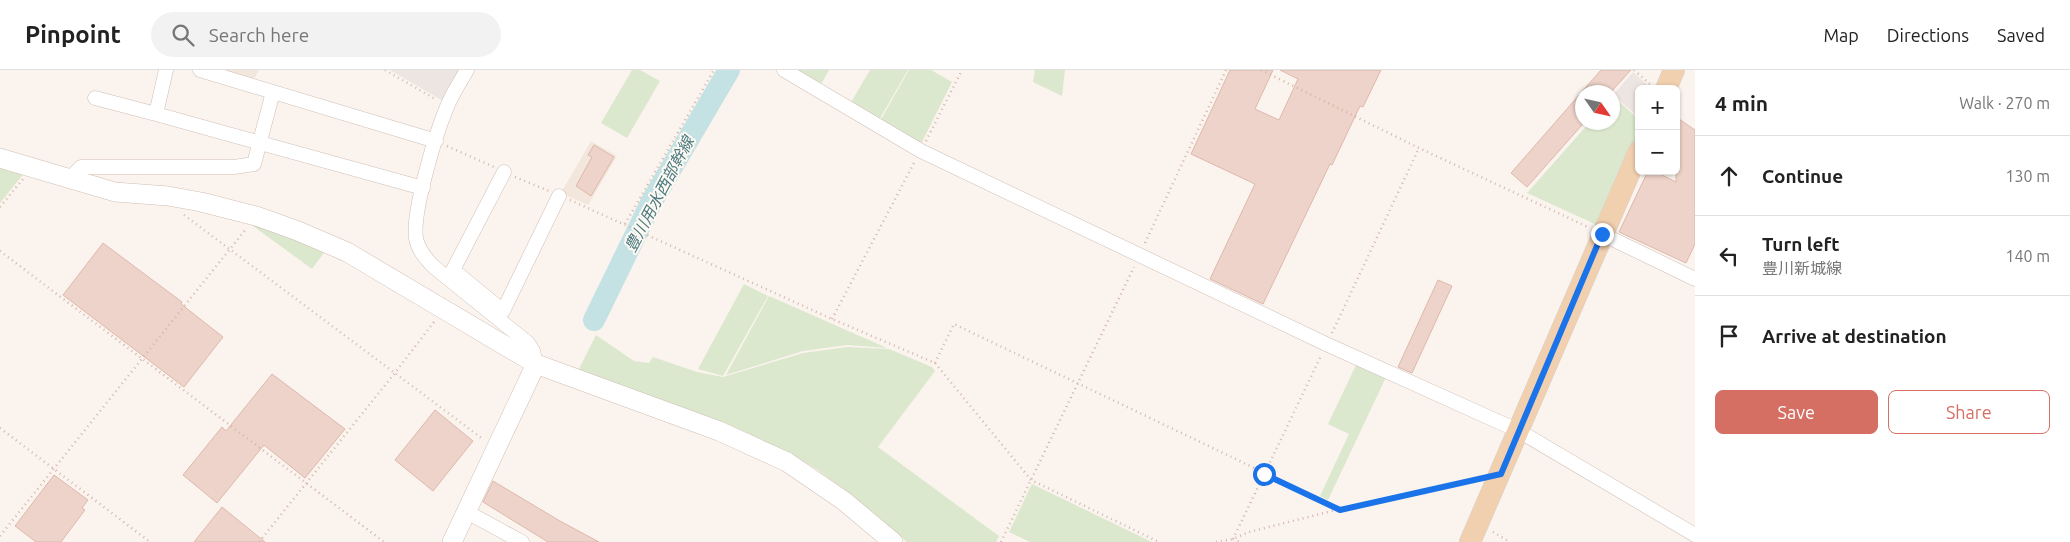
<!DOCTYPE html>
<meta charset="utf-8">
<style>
body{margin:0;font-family:Ubuntu,"Noto Sans JP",sans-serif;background:#f2f2f2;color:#222}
.controls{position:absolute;right:15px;top:15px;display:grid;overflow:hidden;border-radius:8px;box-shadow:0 1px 4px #0004}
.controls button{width:45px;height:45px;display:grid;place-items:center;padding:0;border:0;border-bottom:1px solid #e0e0e0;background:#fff;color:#222;font:25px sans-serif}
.compass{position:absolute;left:1575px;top:15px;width:45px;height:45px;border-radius:50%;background:#fff;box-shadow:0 1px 4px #0004;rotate:124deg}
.stop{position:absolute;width:15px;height:15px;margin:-11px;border:4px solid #1a73e8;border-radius:50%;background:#fff}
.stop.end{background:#1a73e8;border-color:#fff;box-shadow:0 1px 5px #0008}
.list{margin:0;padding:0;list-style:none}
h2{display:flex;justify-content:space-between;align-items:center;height:65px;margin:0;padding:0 20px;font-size:21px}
h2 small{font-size:16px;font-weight:400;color:#767676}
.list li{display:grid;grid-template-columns:32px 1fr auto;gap:15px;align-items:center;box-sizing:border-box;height:80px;padding:0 20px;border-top:1px solid #e0e0e0}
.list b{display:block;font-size:19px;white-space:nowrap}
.list p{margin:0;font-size:16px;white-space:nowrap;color:#767676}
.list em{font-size:16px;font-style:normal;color:#767676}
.actions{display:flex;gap:10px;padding:15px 20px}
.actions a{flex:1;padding:11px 0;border:1px solid #d56e63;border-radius:8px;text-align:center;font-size:18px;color:#d56e63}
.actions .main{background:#d56e63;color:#fff}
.icon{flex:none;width:28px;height:28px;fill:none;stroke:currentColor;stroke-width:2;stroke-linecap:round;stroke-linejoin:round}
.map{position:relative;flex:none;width:1695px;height:472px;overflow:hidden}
header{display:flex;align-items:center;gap:30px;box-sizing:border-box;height:70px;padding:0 25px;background:#fff;border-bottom:1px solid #e0e0e0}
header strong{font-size:24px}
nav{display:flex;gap:28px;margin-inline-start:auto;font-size:18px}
.search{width:350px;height:45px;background:#f2f2f2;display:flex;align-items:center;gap:12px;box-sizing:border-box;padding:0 18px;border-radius:28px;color:#767676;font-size:19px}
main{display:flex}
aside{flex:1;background:#fff}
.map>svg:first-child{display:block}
</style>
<header>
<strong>Pinpoint</strong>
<div class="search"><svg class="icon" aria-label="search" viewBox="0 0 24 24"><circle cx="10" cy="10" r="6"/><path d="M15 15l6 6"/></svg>Search here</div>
<nav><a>Map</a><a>Directions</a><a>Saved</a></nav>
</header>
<main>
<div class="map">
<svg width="1695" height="472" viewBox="0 0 1695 472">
<rect width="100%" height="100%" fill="#fbf4ee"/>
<path fill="#f2e6dd" d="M221 0H259L253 11Z
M591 71 617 86 588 135 561 123Z"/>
<path fill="#ece5e2" d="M390 0H461L443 31Z
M1633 2 1652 19H1639V40L1635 44 1613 25Z"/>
<path fill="#dbe8cd" d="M632 0H640L660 11 627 68 601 53Z
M793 0H829L820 16Z
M870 0H908L879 50 850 34Z
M909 0H931L952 12 921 74 880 51Z
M1035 0H1065L1062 26 1033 12Z
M1613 26 1635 46 1639 42V62L1597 155 1527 123 1589 53 1612 52Z
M0 94 25 102 0 133Z
M255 154 326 180 312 199 253 156Z
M744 214 768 226 723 306 698 299Z
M769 226 887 278 847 275 803 281 726 305Z
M596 265 634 291 649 293 653 287 697 302 723 307 803 283 847 277 889 279 932 297 935 301 878 377 999 466 996 472H907L846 421 815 398 782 379 578 301Z
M1358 291 1387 305 1328 430 1320 426 1349 364 1328 354Z
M1032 414 1152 472H1030L1009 462Z"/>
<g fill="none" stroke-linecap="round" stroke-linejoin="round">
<path stroke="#c4e2e3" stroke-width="22" d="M594 250 652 131 729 0"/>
</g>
<path fill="#edd3c9" stroke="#deb8ab" d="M1230 0H1273L1255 39 1279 50 1298 9 1280 0H1381L1363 37 1360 36 1332 95 1330 94 1263 234 1210 209 1255 114 1191 84Z
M1601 0H1631L1611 22H1582V55L1527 117 1511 103Z
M1676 47 1695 60V174L1686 193 1619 162 1648 101H1654L1676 112Z
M594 75 614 87 591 126 576 116 592 87 588 85Z
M103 173 182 232 181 234 223 267 184 317 63 225Z
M1438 210 1452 216 1412 303 1398 297Z
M272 304 345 359 305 408 264 375 217 433 183 405 222 357 226 361Z
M435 340 473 371 433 421 395 390Z
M54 405 88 430 82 438 85 440 61 472H36L15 456Z
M493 411 560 451 599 472H548L483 432Z
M222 437 265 472H194Z"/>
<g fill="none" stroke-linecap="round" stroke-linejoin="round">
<defs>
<path id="street" d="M166 0 156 44 423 118
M200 0 436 71
M467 0C460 12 452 24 447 37 436 63 412 142 416 168 418 180 426 189 434 197L528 273 533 281 536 294
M784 0 921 81 1326 274 1519 361 1695 465
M95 28 156 44
M504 102 453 200 503 241 559 126
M70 108 81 97H234L254 94 273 22
M1602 164 1695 209
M467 442 522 472"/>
<path id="secondary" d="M0 88 115 122 168 126 201 132 256 146 298 161 347 182 536 294 719 361 787 392 844 431 893 472
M452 472 536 294"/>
<path id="primary" d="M1666 19 1674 0
M1470 472 1639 81"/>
</defs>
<use href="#street" stroke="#cfbeb6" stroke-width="15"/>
<use href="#secondary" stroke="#d1beb4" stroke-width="20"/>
<use href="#primary" stroke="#d8d1cf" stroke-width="22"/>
<path stroke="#d3b6ab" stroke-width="2.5" stroke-dasharray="1 4" stroke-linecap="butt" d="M385 0 437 30
M1261 0 1419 78 1590 158
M1634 0 1651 15
M926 71 962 0
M447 76 494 97
M515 107 549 121
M570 130 832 249 935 293 1031 410 1159 472
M0 137 23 109
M184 145 484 370
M625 154 714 0
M1145 173 1226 0
M0 181 384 472
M832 249 915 91
M1332 263 1419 78
M935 293 954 254 1340 439
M0 358 150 472
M1493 462 1510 472
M0 466 246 159
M1233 469 1321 286
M1233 469 1239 472
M259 472 394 304 434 252
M1001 472 1134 197
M1216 472 1233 469 1249 462 1340 439 1479 408"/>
<use href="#street" stroke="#fff" stroke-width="14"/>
<use href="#secondary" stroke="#fff" stroke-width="19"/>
<use href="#primary" stroke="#f1d0af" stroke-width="21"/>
</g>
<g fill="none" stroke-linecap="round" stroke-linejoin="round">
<path stroke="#1a73e8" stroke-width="6" d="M1264 404 1340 440 1501 404 1602 164"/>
</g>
<g text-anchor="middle" stroke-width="4" stroke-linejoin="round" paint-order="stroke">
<g font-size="16" font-style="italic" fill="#4b7b7e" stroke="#fef9f4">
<text transform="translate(659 124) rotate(-62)" y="6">豊川用水西部幹線</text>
</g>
</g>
</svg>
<div class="controls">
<button>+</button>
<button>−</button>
</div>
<svg class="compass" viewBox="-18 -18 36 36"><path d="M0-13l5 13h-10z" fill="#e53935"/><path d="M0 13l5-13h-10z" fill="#767676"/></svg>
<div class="stop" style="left:1264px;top:404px"></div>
<div class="stop end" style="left:1602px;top:164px"></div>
</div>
<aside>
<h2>4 min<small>Walk · 270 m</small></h2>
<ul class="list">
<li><svg class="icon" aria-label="ahead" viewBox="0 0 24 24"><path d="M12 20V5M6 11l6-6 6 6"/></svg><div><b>Continue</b></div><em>130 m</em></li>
<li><svg class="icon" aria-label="left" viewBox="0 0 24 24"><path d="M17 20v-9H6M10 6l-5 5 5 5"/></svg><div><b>Turn left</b><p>豊川新城線</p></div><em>140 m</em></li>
<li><svg class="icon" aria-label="arrive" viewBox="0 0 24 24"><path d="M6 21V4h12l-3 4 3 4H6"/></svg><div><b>Arrive at destination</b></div></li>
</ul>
<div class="actions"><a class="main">Save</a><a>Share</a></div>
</aside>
</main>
